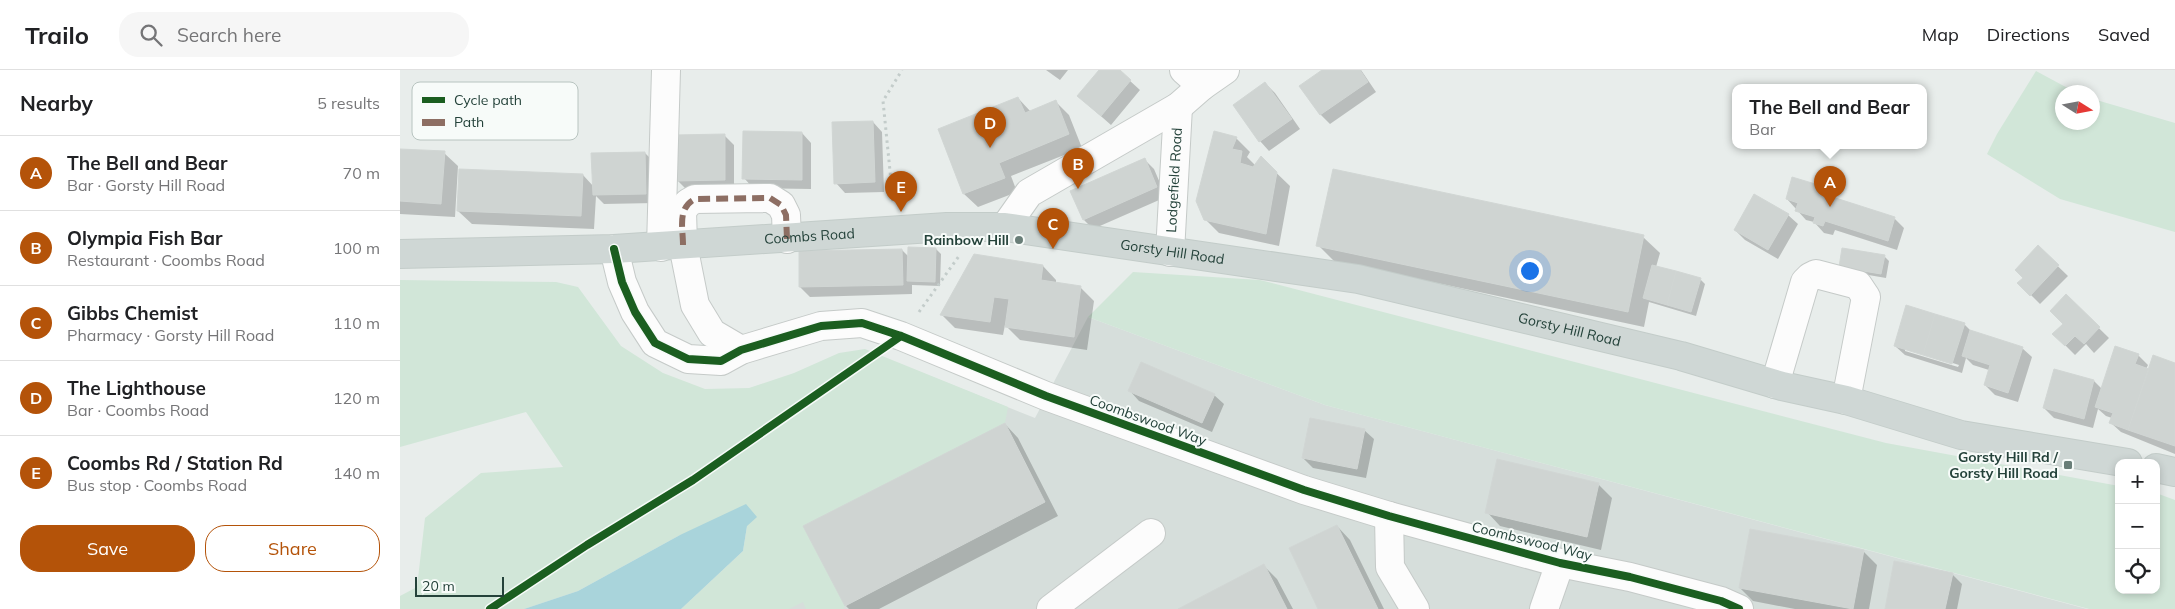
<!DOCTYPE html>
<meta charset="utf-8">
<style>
body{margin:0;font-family:Mulish,sans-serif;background:#f6f6f6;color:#202124}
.controls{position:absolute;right:15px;bottom:15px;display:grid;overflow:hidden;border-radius:10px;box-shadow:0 2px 8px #0003}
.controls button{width:45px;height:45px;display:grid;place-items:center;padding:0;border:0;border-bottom:1px solid #e0e0e0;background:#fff;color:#202124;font:25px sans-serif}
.compass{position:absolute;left:1655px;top:15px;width:45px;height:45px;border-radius:50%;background:#fff;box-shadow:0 2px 8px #0003;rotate:101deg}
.scale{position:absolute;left:15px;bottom:12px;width:89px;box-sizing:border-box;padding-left:5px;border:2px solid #24423a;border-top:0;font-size:14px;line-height:18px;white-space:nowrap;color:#24423a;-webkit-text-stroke:4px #f7fbf9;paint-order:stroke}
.you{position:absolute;left:1129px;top:200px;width:18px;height:18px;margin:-12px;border:4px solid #fff;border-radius:50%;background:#1a73e8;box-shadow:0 0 0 8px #1a73e833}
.badge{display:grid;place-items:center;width:32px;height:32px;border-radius:50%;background:#b45309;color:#fff;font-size:16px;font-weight:700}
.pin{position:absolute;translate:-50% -41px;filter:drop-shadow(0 1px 2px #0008)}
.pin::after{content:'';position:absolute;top:26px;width:18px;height:15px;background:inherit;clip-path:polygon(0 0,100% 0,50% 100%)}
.popup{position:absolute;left:1332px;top:14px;width:195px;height:65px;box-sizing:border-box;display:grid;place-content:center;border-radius:10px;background:#fff;filter:drop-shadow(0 1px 4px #0005);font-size:16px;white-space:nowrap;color:#757577}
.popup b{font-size:19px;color:#202124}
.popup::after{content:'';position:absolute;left:50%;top:100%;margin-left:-10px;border:10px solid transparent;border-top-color:#fff}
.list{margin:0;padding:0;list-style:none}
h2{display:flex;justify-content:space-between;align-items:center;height:65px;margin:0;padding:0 20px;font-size:21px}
h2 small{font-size:16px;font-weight:400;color:#757577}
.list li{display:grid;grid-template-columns:32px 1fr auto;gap:15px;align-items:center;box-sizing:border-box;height:75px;padding:0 20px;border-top:1px solid #e0e0e0}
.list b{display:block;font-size:19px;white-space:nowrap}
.list p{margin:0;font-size:16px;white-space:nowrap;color:#757577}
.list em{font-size:16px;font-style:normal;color:#757577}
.actions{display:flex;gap:10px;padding:15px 20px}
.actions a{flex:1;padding:11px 0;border:1px solid #b45309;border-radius:20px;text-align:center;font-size:18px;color:#b45309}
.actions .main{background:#b45309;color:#fff}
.icon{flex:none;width:28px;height:28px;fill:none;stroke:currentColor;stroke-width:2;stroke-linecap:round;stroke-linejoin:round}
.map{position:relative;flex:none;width:1775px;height:539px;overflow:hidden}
header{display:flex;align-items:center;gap:30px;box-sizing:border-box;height:70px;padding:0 25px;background:#fff;border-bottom:1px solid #e0e0e0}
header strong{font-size:24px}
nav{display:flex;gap:28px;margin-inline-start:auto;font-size:18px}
.search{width:350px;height:45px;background:#f6f6f6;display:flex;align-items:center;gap:12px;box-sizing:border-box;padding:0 18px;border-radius:20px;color:#757577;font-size:19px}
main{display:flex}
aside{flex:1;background:#fff}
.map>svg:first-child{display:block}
</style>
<header>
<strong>Trailo</strong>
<div class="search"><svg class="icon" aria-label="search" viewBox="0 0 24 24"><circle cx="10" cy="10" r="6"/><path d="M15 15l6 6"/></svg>Search here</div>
<nav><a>Map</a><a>Directions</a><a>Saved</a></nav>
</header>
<main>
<aside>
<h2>Nearby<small>5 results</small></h2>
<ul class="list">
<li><span class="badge">A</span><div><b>The Bell and Bear</b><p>Bar · Gorsty Hill Road</p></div><em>70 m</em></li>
<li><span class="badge">B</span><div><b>Olympia Fish Bar</b><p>Restaurant · Coombs Road</p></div><em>100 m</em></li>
<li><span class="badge">C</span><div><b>Gibbs Chemist</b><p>Pharmacy · Gorsty Hill Road</p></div><em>110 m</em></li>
<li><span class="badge">D</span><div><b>The Lighthouse</b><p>Bar · Coombs Road</p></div><em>120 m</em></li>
<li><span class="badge">E</span><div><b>Coombs Rd / Station Rd</b><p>Bus stop · Coombs Road</p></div><em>140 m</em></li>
</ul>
<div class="actions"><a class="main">Save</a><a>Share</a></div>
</aside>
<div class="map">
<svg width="1775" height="539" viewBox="0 0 1775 539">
<rect width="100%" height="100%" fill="#e8edeb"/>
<path fill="#d6dedb" d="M688 247 925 335 1687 539H353L365 459 495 292 635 348Z"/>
<path fill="#d1e6d8" d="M1636 1 1675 22H1662V52H1692L1693 29 1775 53V162L1660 129 1587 84 1597 64Z
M733 202 860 210 1486 373 1719 416V520H1756V423L1775 430V539H1689L925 335 688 247Z
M0 210 156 212 178 217 221 276 263 303 305 319 349 318 394 303 439 283 465 279 608 337 605 353 404 456 445 536 443 539H406L403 532 389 539H281L343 481 347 456 280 465 178 521 124 539H0V526L17 517 25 448 81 403 163 397 126 342 0 377Z"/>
<path fill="#a9d4db" d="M346 434 357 447 347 456 343 481 281 539H124L178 521 280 465Z"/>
<path fill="#0003" fill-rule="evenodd" d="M646 0H668L660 10Z
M700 0H718L740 20 711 55 678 26Z
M924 0H961L976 22 930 54 920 44Z
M865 13 875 23 900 59 869 81 860 71Z
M618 28 631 42 656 32 669 45 682 78 611 106 617 122 578 137 564 124 539 60Z
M473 52 482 62 484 122 445 123 436 113Z
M402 63 411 73V119L353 118 344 108Z
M324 65 334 75V119L287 120 277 110Z
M836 68 850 82 847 87 856 96 861 88 890 116 879 176 819 163 805 149 798 131Z
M0 80 44 83 58 96 55 147 0 144Z
M245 83 255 93V133L204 134 196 126 194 159 72 154 58 141 183 105 194 117Z
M744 89 754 99 766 127 693 159 684 150 671 122Z
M1421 118 1431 127 1494 148 1504 158 1497 180 1435 160 1433 165 1424 163 1414 152 1406 150 1387 129Z
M1388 145 1398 154 1378 189 1345 170 1335 160Z
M1243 167 1260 183 1256 197 1300 209 1305 214 1296 246 1249 232 1244 257 934 191 918 175Z
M1638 177 1668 206 1640 234 1619 213 1624 208Z
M536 179 541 184 540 216 512 215V224L410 227 400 217 502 180 509 187Z
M1484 186 1489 191 1486 208 1445 201Z
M643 196 656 210V214L680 217 694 231 687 280 620 270 605 255 603 265 555 258 542 245Z
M1666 226 1709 268 1694 283 1686 274 1675 285 1654 264 1664 254Z
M1564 254 1572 262 1622 278 1632 287 1618 332 1595 325 1585 315 1589 300 1573 295 1566 288 1562 303 1505 285 1495 276ZM1505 278 1559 295 1558 297 1505 281Z
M1738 285 1748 295 1746 299 1775 294V384L1721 362 1711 353 1712 348 1706 346 1698 339 1693 358 1654 348 1644 338 1694 311 1702 319Z
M730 321 814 325 824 334 812 362 739 331Z
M605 354 618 368 658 446 479 539H449L446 536Z
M964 360 974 369 966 408 913 398 903 388Z
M1198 414 1212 428 1201 480 1100 456 1087 442Z
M937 456 950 470 984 539H920Z
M1351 460 1464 482 1477 495 1469 539H1395L1353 531 1340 518Z
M864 496 877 509 893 539H781Z
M1552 504 1562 514 1557 539H1486Z"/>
<path fill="#cfd4d2" stroke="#d1d6d4" d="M699 0H720L731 10 701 46 677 26Z
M922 0H960L968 12 920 45 899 16Z
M865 12 892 49 859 72 833 35Z
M618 27 625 43 656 30 669 64 599 93 605 108 563 124 538 59Z
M473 51 475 112 434 114 432 52Z
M343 61 402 62V110L342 109Z
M814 61 837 67 832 79 842 81 840 93 853 97 861 86 877 102 866 164 804 150 796 131Z
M325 64V110L276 111 275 65Z
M0 79 45 81 41 134 0 131Z
M245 82 246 124 193 125 191 83Z
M745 88 757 117 683 150 670 121Z
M59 99 183 104 181 146 57 141Z
M933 99 1244 165 1228 242 916 176Z
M1392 107 1422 116 1420 123 1495 147 1488 171 1425 151 1423 156 1413 153 1415 147 1395 141 1398 133 1386 129Z
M1354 124 1389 144 1368 180 1334 160Z
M1638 175 1659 195 1630 226 1617 213 1623 208 1615 200Z
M508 177 536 178 535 212 507 211Z
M1442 178 1485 185 1481 204 1439 197Z
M502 179 503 215 399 217V181Z
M574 184 643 195 641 210 681 216 674 267 605 257 609 229 594 227 590 252 540 245Z
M1252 195 1276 201 1267 235 1243 228Z
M1276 201 1301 208 1291 242 1267 235Z
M1666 224 1700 257 1684 274 1675 266 1665 276 1652 264 1663 254 1650 241Z
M1506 235 1535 244 1523 285 1494 276Z
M1535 244 1565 253 1552 294 1523 285Z
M1570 260 1623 277 1608 323 1584 315 1590 295 1562 286Z
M1715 276 1739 284 1735 294 1749 299 1728 360 1709 353 1713 343 1695 337Z
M1753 285 1775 293V376L1728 360Z
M741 292 815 324 802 353 728 321Z
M1654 299 1694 310 1684 349 1643 338Z
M910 348 965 359 957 399 902 388Z
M605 353 645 432 445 536 403 456Z
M1097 389 1199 413 1187 467 1085 443Z
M937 455 978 539H918L889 478Z
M1350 459 1464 480 1453 539 1339 518Z
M1494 491 1553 503 1545 539H1485Z
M864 494 887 539H778Z"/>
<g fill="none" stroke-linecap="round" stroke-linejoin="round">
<defs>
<g id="minor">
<path d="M784 0 802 16"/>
<path d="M605 157 629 123 778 37 802 16 825 0"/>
<path d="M261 177 266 0"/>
<path d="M214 179 222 212 235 242 255 273 288 289 321 291 341 280 421 256 462 253 501 266 646 326 904 420 989 446 1160 493 1230 507 1321 531 1339 539"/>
<path id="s1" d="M770 182 778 37"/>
<path d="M341 280 312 263 295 235 283 175 282 141 288 133 295 129 370 128 381 135 386 145 387 169"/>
<path d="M1375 314 1405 212 1410 207 1416 204 1458 215 1466 227 1446 330"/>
<path d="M989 446 990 497 1015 539"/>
<path d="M651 539 751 463"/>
<path d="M1144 539 1160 493"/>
</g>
<g id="major">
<path id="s2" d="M0 184 214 179 547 157H605L958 209 1281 286 1382 316 1446 330 1561 365 1728 393"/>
<path d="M1756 398 1775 402"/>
</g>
</defs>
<use href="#minor" stroke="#c5cac8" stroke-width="30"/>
<use href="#major" stroke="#c3ccc9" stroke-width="30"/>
<path stroke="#c3ccca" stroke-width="3" stroke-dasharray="2.5 4" stroke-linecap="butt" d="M493 131 483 31 502 0
M519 242 559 186"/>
<use href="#minor" stroke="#fcfcfc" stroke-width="28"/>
<use href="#major" stroke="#cfd7d5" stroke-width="28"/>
<path stroke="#8d6e63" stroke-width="6" stroke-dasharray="12 6" stroke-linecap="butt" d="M283 175C283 158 277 138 295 129L370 128 381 135 386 145 387 169"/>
<defs>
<path id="cycleway" d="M214 179 222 212 235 242 255 273 288 289 321 291 341 280 421 256 462 253 501 266 646 326 904 420 989 446 1160 493 1230 507 1321 531 1339 539
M90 539 187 475 293 410 501 266"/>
</defs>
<use href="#cycleway" stroke="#f7fbf9" stroke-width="11"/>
<use href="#cycleway" stroke="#1b5e20" stroke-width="8"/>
</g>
<g fill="#697e78" stroke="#f7fbf9" stroke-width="2">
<circle cx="619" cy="170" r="5"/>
<rect x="1663" y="390" width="10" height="10" rx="2.5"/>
</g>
<g text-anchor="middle" stroke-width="4" stroke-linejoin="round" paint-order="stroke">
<g font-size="14" fill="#24423a" stroke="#f7fbf9">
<text dy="5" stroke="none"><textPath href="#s1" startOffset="72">Lodgefield Road</textPath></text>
<text dy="5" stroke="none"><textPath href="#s2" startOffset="410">Coombs Road</textPath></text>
<text dy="5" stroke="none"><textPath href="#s2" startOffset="775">Gorsty Hill Road</textPath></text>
<text dy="5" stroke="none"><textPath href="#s2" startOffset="1180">Gorsty Hill Road</textPath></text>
<text transform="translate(748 350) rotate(20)" y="5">Coombswood Way</text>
<text transform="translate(1132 471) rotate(14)" y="5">Coombswood Way</text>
</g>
<g font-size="14" font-weight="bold" fill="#24423a" stroke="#f7fbf9" text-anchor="end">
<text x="609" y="175">Rainbow Hill</text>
<text x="1658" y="392">Gorsty Hill Rd /<tspan x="1658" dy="16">Gorsty Hill Road</tspan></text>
</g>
</g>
<rect x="12" y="12" width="166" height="58" rx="8" fill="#f7fbf9" stroke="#b8c4c0" stroke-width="1"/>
<rect x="22" y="27" width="23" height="6" fill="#1b5e20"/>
<rect x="22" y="49" width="23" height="7" fill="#8d6e63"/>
<g font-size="14" fill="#24423a">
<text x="54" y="35">Cycle path</text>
<text x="54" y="57">Path</text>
</g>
</svg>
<div class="controls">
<button>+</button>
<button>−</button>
<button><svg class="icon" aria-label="locate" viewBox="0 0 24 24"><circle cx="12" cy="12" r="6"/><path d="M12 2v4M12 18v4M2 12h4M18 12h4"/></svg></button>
</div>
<svg class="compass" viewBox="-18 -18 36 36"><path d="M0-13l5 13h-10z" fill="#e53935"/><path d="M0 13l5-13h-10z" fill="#757577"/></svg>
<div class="scale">20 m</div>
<div class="you"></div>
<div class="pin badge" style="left:1430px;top:137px">A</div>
<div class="popup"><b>The Bell and Bear</b>Bar</div>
<div class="pin badge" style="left:678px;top:119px">B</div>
<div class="pin badge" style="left:653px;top:179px">C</div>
<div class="pin badge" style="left:590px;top:78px">D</div>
<div class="pin badge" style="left:501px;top:142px">E</div>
</div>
</main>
